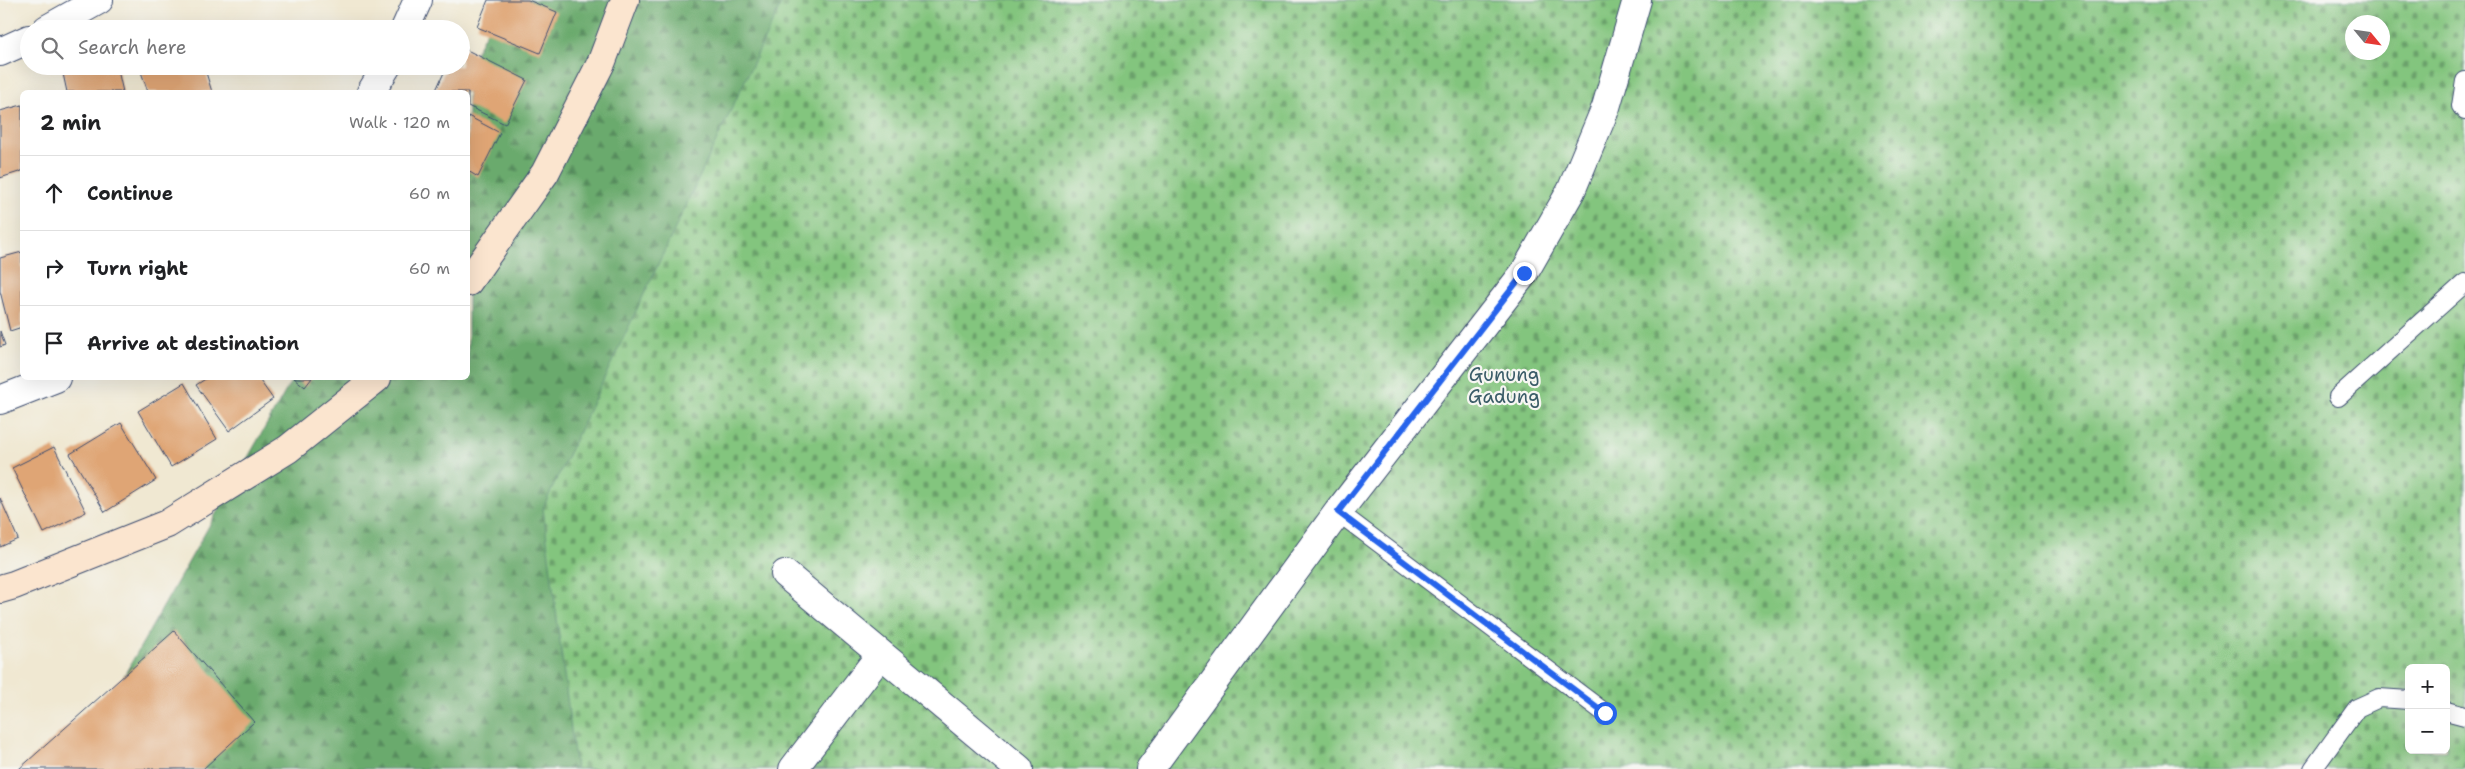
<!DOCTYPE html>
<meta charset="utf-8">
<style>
body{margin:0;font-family:"Shantell Sans",sans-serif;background:#f2f2f2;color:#202124}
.controls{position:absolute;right:15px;bottom:15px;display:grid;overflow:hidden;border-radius:8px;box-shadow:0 5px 20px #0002}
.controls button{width:45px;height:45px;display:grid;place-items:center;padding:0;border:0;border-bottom:1px solid #e0e0e0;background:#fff;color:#202124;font:25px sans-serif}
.compass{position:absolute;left:2345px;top:15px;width:45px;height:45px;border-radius:50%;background:#fff;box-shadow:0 5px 20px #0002;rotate:119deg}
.stop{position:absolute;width:15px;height:15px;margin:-11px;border:4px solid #2563eb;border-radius:50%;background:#fff}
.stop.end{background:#2563eb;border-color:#fff;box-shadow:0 1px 5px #0008}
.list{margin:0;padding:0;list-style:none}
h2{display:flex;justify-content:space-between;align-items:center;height:65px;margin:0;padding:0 20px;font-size:21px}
h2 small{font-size:16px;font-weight:400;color:#757577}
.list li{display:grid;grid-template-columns:32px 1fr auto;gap:15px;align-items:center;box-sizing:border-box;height:75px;padding:0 20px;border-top:1px solid #e0e0e0}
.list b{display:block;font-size:19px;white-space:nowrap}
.list em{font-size:16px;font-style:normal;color:#757577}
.icon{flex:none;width:28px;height:28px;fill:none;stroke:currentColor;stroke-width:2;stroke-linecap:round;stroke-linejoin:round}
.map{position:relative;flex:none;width:2465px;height:769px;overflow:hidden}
.search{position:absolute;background:#fff;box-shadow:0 5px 20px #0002;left:20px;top:20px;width:450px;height:55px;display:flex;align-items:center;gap:12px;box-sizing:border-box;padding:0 18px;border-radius:28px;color:#757577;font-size:19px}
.panel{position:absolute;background:#fff;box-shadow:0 5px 20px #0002;left:20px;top:90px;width:450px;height:290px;border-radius:8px}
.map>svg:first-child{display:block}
</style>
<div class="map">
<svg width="2465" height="769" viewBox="0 0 2465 769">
<defs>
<pattern id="forest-firs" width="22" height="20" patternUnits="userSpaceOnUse" patternTransform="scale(1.25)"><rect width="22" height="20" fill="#6aaa6d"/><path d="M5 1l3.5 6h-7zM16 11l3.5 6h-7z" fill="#568b5d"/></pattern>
<pattern id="cemetery-stones" width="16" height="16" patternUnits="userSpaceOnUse" patternTransform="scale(1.25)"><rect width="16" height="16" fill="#83c57e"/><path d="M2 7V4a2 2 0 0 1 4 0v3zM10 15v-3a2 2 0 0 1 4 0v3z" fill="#6aa06a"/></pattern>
</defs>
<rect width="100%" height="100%" fill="#f6f6f2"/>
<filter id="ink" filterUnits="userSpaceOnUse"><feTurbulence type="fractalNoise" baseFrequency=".02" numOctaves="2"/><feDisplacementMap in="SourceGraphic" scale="10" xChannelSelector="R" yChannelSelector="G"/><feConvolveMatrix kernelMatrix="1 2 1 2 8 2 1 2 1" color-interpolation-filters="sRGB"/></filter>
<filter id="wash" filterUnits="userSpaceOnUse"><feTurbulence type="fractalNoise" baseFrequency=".0096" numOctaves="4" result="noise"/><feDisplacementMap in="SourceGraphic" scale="20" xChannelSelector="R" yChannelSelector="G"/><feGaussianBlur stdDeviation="1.12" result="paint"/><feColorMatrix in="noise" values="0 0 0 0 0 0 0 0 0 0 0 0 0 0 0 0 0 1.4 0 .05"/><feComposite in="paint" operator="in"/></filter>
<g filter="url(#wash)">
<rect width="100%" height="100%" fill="#f0e8d2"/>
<path fill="url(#forest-firs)" stroke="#426c66" d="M503 0H1609L870 769H71L293 378H468V92H455Z"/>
<path fill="url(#cemetery-stones)" stroke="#4f7a6e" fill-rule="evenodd" d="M783 0H2465V769H576L543 508ZM2352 22H2382V52H2352ZM2409 668H2446V750H2409Z"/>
<g id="blocks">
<path fill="#dfa575" d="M488 0H528L557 12 540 53 477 27Z
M461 47 527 80 505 124 468 106V92H441L436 90 447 66H461Z
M75 66H117L123 92H67L62 69Z
M139 66H204L212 92H148Z
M22 105V171L0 178V111Z
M468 116 500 133 478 177 468 171Z
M22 252V327L10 331 0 291V258Z
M0 331 5 345 0 347Z
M207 378H258L273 399 229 431 196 385Z
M294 378H312L305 387Z
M184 383 217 439 171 467 138 411Z
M121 423 156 480 105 512 70 454Z
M54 447 86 512 44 533 12 468Z
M0 498 18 539 0 547Z
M174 631 254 722 203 769H19Z"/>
</g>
</g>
<g filter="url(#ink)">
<use href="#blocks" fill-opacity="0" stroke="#3b4b6f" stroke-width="1"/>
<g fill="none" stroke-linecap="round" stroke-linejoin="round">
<defs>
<path id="lane" d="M2465 81 2461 106 2465 111
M2338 397 2465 283
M1338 512 1605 713
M2446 711 2465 716
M2313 769 2357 708 2379 698 2409 700"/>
<path id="street" d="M47 29 99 0
M405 29 418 0
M0 52 29 39
M371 92 387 66
M0 400 56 378
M785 574 1019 769
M793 769 881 654
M1150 769 1338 512 1524 273 1571 191 1606 107 1637 0"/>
<path id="secondary" d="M468 282 545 173 602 61 625 0
M0 589 14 585 167 524 288 449 377 378"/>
</defs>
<use href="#lane" stroke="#3b4b6f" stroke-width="20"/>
<use href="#street" stroke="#3b4b6f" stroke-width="30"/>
<use href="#secondary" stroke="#3b4b6f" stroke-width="30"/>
<use href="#lane" stroke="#fff" stroke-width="18"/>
<use href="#street" stroke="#fff" stroke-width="28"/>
<use href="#secondary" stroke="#fbe5cf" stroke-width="28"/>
</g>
</g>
<g fill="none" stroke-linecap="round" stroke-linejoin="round" filter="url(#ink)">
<path stroke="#2563eb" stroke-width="6" d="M1524 273 1338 512 1605 713"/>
</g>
<g text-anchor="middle" stroke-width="4.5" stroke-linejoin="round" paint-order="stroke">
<g font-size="19" fill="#3a5c68" stroke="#f6f6f2">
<text x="1504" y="381">Gunung<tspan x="1504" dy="22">Gadung</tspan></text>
</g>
</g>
</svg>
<div class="controls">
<button>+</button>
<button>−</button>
</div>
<svg class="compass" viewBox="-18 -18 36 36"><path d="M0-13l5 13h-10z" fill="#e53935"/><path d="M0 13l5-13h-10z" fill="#757577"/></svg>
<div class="stop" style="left:1605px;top:713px"></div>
<div class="stop end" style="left:1524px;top:273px"></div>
<div class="search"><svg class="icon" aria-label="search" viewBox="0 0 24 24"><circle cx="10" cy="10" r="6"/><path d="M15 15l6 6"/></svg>Search here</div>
<section class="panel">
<h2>2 min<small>Walk · 120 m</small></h2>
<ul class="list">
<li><svg class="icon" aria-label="ahead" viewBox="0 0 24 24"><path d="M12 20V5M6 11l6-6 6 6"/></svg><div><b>Continue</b></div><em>60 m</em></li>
<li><svg class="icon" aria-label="right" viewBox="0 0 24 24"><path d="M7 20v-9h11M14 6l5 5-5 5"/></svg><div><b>Turn right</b></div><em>60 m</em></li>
<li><svg class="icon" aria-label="arrive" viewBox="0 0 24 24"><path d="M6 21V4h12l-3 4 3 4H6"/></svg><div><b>Arrive at destination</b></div></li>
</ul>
</section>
</div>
